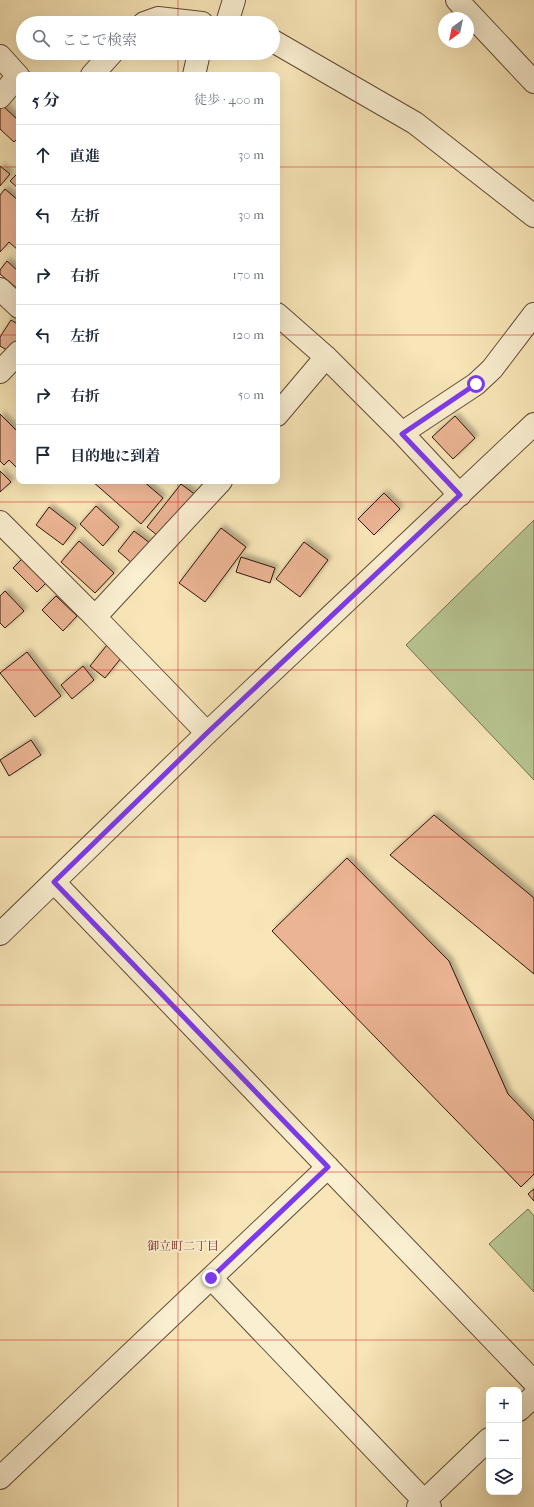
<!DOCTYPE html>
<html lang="ja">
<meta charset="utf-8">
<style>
body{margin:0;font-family:"IM FELL French Canon","Noto Serif JP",serif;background:#f2f2f3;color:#1f2937}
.controls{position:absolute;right:12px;bottom:12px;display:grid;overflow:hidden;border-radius:8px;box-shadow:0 4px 16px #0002}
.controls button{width:36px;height:36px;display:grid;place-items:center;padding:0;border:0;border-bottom:1px solid #e0e1e3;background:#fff;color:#1f2937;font:20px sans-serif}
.compass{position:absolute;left:438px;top:12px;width:36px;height:36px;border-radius:50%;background:#fff;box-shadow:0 4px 16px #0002;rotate:213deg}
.stop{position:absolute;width:12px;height:12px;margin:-9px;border:3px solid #7c3aed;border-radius:50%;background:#fff}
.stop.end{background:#7c3aed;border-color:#fff;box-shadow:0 1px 4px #0008}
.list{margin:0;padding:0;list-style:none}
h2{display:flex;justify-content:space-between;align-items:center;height:52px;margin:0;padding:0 16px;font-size:17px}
h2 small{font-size:13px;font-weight:400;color:#747a83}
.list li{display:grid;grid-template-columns:26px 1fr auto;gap:12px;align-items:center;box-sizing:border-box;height:60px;padding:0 16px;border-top:1px solid #e0e1e3}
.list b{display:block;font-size:15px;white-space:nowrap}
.list em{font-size:13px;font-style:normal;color:#747a83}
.icon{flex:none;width:22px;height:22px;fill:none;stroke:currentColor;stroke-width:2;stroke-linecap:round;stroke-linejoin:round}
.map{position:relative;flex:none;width:534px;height:1507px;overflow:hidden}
.search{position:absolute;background:#fff;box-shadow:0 4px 16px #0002;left:16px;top:16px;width:264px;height:44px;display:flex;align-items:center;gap:10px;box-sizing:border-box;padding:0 14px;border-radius:22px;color:#747a83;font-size:15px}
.panel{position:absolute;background:#fff;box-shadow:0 4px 16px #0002;left:16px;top:72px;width:264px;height:412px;border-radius:8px}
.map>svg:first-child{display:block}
</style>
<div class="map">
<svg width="534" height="1507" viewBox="0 0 534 1507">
<defs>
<filter id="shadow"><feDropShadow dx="3.5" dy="-3.5" stdDeviation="2" flood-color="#0004"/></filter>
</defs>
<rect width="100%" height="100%" fill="#f8e6b8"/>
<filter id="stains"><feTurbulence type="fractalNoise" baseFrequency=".005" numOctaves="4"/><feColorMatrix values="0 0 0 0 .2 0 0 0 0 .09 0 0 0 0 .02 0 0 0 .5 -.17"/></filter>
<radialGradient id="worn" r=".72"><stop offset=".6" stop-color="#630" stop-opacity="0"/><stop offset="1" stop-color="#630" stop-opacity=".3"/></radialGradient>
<path fill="#b8c693" stroke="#746e4e" d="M534 520V780L406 645Z
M528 1209 534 1216V1292L489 1244Z"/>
<path fill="#ebb494" stroke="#301609" filter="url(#shadow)" d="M2 105 19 121V137L14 142 0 129V108Z
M0 166 10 174 0 186Z
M19 172V189L10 181Z
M5 189 19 201V251L9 242 0 252V195Z
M7 261 19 272V290L0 274V270Z
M11 320 19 325V342L12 353 0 346V337Z
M0 414 19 433V470L9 460 4 465 0 461Z
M455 416 475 438 453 459 432 437Z
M0 471 11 482 0 492Z
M92 481H143L163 498 141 524Z
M181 484 197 496 163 540 147 527Z
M384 493 400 509 374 535 358 519Z
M96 506 119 527 103 546 80 524Z
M49 507 76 528 63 545 36 525Z
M221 528 246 547 205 602 179 583Z
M134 531 150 543 133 564 118 551Z
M79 541 114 573 95 593 61 562Z
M304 542 328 560 300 597 276 579Z
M241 557 275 568 270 583 236 572Z
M23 558 47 582 37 592 13 568Z
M5 591 24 611 5 628 0 623V596Z
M56 596 77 616 63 631 42 610Z
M107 645 122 657 105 678 90 666Z
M27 652 61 696 35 717 0 673Z
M83 666 94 680 72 699 61 685Z
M31 740 41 755 9 776 0 760Z
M434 815 534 898V974L390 855Z
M347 858 449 961 508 1094 534 1121V1174L521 1187 272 931Z
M534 1189V1201L528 1194Z"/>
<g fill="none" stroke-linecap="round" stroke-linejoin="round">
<defs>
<path id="minor" d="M457 0 534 82
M144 23 158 18 202 23
M227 23 234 0
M273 41 415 123 534 216
M0 56 19 77
M92 75 112 53
M194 75 199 53
M0 97 18 76
M0 289 19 307
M277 314 326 357 402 433 460 495
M0 372 19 352
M277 415 326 357
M402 433 476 384 492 369 534 314
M0 522 95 617 221 481
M95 617 207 733
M54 882 534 1382
M0 934 207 733 534 424
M211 1278 430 1507
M519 1410 534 1396
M0 1478 328 1167
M418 1507 489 1439"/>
</defs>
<use href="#minor" stroke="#624a35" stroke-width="24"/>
<use href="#minor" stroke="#faefd1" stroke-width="22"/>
</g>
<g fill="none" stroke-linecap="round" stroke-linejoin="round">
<path stroke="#7c3aed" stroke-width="5" d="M211 1278 328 1167 54 882 207 733 460 495 402 434 476 384"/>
</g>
<path fill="none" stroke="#d62828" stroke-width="1" stroke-opacity="0.55" d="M178 0V23M356 0V1507M178 53V75M0 167H19M277 167H534M0 335H19M277 335H534M178 481V1507M0 502H534M0 670H534M0 837H534M0 1005H534M0 1172H534M0 1340H534"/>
<g text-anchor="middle" stroke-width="4" stroke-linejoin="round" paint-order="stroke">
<g font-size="12" fill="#7a1f14" stroke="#faefd1">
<text x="183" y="1250">御立町二丁目</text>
</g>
</g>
<rect width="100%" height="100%" filter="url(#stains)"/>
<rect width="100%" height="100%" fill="url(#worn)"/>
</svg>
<div class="controls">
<button>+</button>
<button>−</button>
<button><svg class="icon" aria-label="layers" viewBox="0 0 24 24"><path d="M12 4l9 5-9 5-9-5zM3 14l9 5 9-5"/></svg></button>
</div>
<svg class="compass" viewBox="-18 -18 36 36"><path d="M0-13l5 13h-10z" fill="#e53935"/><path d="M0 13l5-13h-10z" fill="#747a83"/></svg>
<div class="stop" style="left:476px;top:384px"></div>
<div class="stop end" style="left:211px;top:1278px"></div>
<div class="search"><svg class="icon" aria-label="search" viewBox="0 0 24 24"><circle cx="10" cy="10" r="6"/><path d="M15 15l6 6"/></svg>ここで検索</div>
<section class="panel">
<h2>5 分<small>徒歩 · 400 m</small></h2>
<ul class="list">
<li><svg class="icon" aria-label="ahead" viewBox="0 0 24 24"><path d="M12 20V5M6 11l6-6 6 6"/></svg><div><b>直進</b></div><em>30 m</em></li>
<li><svg class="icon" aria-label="left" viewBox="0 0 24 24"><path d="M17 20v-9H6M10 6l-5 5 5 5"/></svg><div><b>左折</b></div><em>30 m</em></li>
<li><svg class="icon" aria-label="right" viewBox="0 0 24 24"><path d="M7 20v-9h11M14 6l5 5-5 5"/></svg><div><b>右折</b></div><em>170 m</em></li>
<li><svg class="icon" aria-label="left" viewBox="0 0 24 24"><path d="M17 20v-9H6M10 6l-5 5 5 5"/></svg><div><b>左折</b></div><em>120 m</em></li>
<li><svg class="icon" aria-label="right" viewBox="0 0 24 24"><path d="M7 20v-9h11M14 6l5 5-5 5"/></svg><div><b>右折</b></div><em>50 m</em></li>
<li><svg class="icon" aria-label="arrive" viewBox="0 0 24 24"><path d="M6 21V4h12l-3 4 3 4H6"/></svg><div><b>目的地に到着</b></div></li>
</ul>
</section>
</div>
